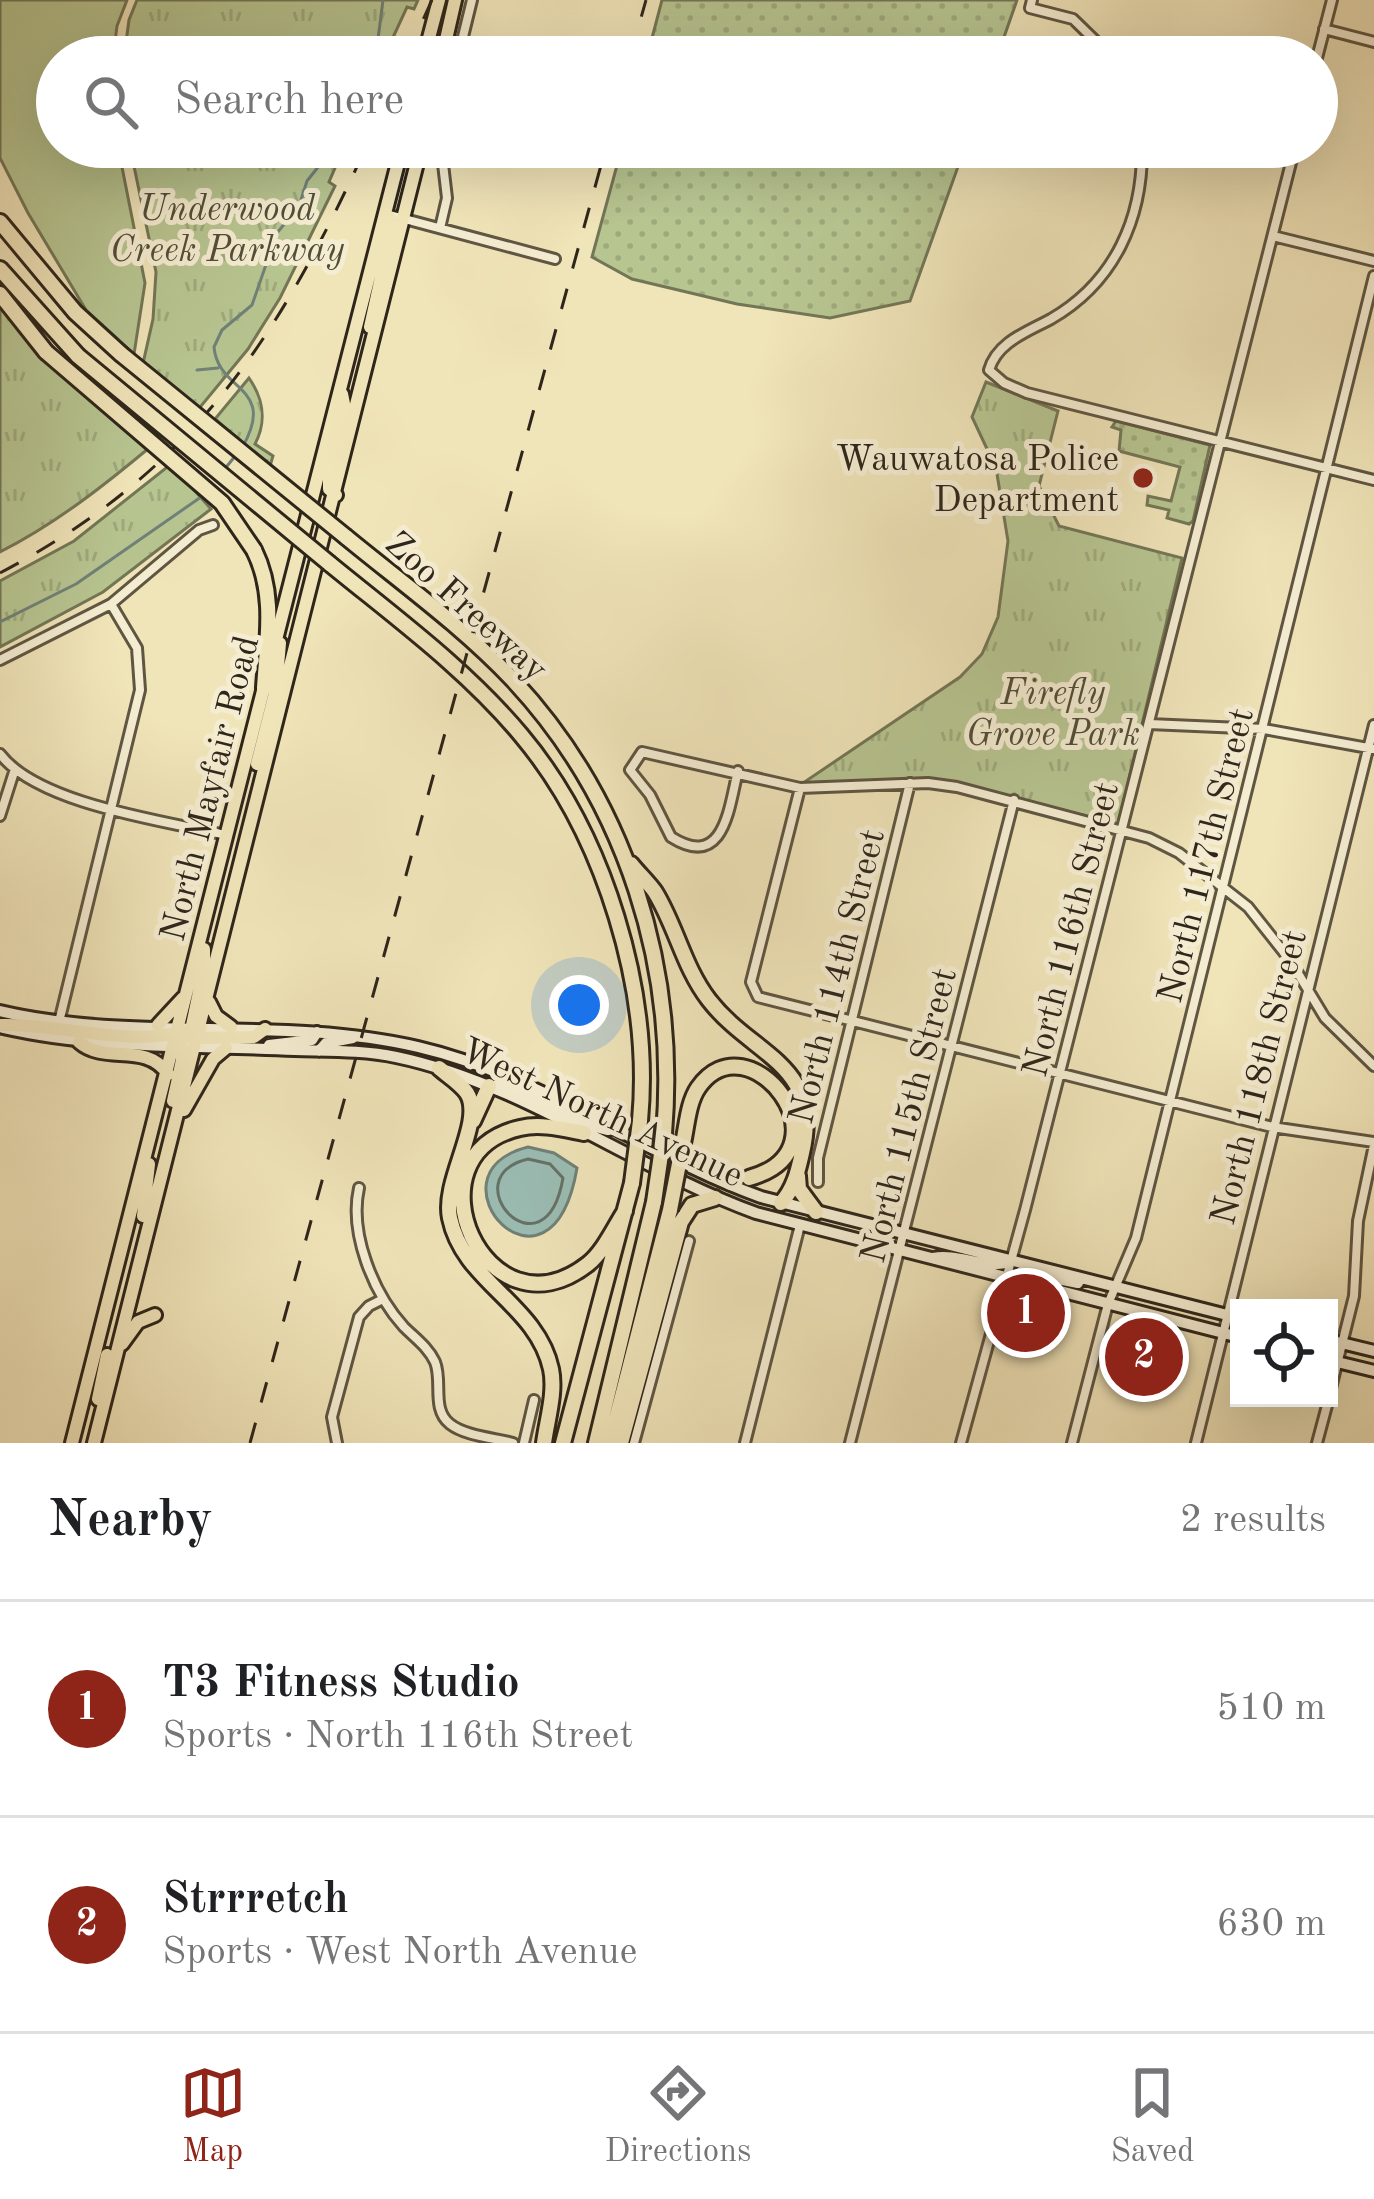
<!DOCTYPE html>
<meta charset="utf-8">
<style>
body{margin:0;font-family:"Old Standard TT",serif;background:#f2f2f2;color:#202124}
.controls{position:absolute;right:36px;bottom:36px;display:grid;overflow:hidden;border-radius:0px;box-shadow:0 12px 48px #0002}
.controls button{width:108px;height:108px;display:grid;place-items:center;padding:0;border:0;border-bottom:3px solid #e0e0e0;background:#fff;color:#202124;font:60px sans-serif}
.you{position:absolute;left:579px;top:1005px;width:42px;height:42px;margin:-30px;border:9px solid #fff;border-radius:50%;background:#1a73e8;box-shadow:0 0 0 18px #1a73e833}
.badge{display:grid;place-items:center;width:78px;height:78px;border-radius:50%;background:#8f2418;color:#fff;font-size:39px;font-weight:700}
.pin{position:absolute;translate:-50% -50%;border:6px solid #fff;box-shadow:0 3px 12px #0006}
.list{margin:0;padding:0;list-style:none}
h2{display:flex;justify-content:space-between;align-items:center;height:156px;margin:0;padding:0 48px;font-size:51px}
h2 small{font-size:39px;font-weight:400;color:#757577}
.list li{display:grid;grid-template-columns:78px 1fr auto;gap:36px;align-items:center;box-sizing:border-box;height:216px;padding:0 48px;border-top:3px solid #e0e0e0}
.list b{display:block;font-size:45px;white-space:nowrap}
.list p{margin:0;font-size:39px;white-space:nowrap;color:#757577}
.list em{font-size:39px;font-style:normal;color:#757577}
.icon{flex:none;width:66px;height:66px;fill:none;stroke:currentColor;stroke-width:2;stroke-linecap:round;stroke-linejoin:round}
.map{position:relative;flex:none;width:1374px;height:1443px;overflow:hidden}
.search{position:absolute;background:#fff;box-shadow:0 12px 48px #0002;left:36px;right:36px;top:36px;height:132px;display:flex;align-items:center;gap:30px;box-sizing:border-box;padding:0 42px;border-radius:66px;color:#757577;font-size:45px}
.sheet{height:588px;background:#fff}
nav{display:flex;justify-content:space-around;align-items:center;box-sizing:border-box;height:168px;border-top:3px solid #e0e0e0;background:#fff;font-size:33px;color:#757577}
nav a{display:grid;justify-items:center;gap:6px}
nav .on{color:#8f2418}
.map>svg:first-child{display:block}
</style>
<div class="map">
<svg width="1374" height="1443" viewBox="0 0 1374 1443">
<defs>
<pattern id="grass-dots" width="8" height="8" patternUnits="userSpaceOnUse" patternTransform="scale(3)"><rect width="8" height="8" fill="#b7c591"/><path d="M2 2h.1M6 6h.1" fill="none" stroke="#9ea97c" stroke-width="1.8" stroke-linecap="round"/></pattern>
<pattern id="park-tufts" width="24" height="20" patternUnits="userSpaceOnUse" patternTransform="scale(3)"><rect width="24" height="20" fill="#b7c591"/><path d="M3 7l-1-3M5 7V3M7 7l1-3M15 17l-1-3M17 17v-4M19 17l1-3" fill="none" stroke="#9ea97c"/></pattern>
</defs>
<rect width="100%" height="100%" fill="#f0e4b9"/>
<filter id="stains"><feTurbulence type="fractalNoise" baseFrequency=".00167" numOctaves="4"/><feColorMatrix values="0 0 0 0 .2 0 0 0 0 .09 0 0 0 0 .02 0 0 0 .5 -.17"/></filter>
<radialGradient id="worn" r=".72"><stop offset=".6" stop-color="#630" stop-opacity="0"/><stop offset="1" stop-color="#630" stop-opacity=".3"/></radialGradient>
<path fill="url(#grass-dots)" stroke="#737656" stroke-width="3" d="M662 0H1017L997 57H647Z
M622 147H965L910 301 830 318 737 304 632 279 592 257Z
M1116 421 1210 445 1193 521 1189 524 1167 518 1169 510 1147 505 1148 496 1171 501 1180 467 1119 451 1121 430 1112 427Z"/>
<path fill="url(#park-tufts)" stroke="#737656" stroke-width="3" d="M137 0H418L414 9 407 7 384 57H124L129 20Z
M130 147H344L329 182 335 186 280 298 248 349 197 411 142 368 153 319 156 272Z
M0 296 64 363 107 391 155 443C106 484 57 523 0 552Z
M249 378C264 400 267 421 255 444L273 456 270 466 215 419Z
M986 382 1058 411 1039 486 1059 526 1182 558 1118 824 1003 795 915 779 803 783 960 677 982 654 998 617 1008 541 996 468 972 417Z
M171 464 211 509 103 592 0 647V581L74 541Z"/>
<path fill="#b7c591" stroke="#737656" stroke-width="3" d="M0 0H127L117 26 113 57H57V147H118L145 283 134 354 86 310 28 213 0 158Z"/>
<path fill="#9bbeb6" stroke="#708178" stroke-width="3" d="M528 1147 554 1153 577 1168C551 1320 420 1174 528 1147Z"/>
<g fill="none" stroke-linecap="round" stroke-linejoin="round">
<path stroke="#657268" stroke-width="3" d="M528 1159 550 1164 563 1178C545 1282 450 1178 528 1159Z"/>
<path stroke="#708178" stroke-width="3" d="M354 57 378 39 383 0
M197 370 218 368
M242 448C278 385 218 393 214 347L222 330 252 305 277 233 299 206 307 181 334 147
M223 471 236 455
M0 622 76 584 201 497"/>
<defs>
<path id="minor" d="M1032 0 1030 8 1073 19 1112 57
M1324 29 1374 42
M458 57 472 0
M1317 58 1332 0
M1142 147C1143 218 1115 282 1051 319 1027 332 997 342 989 370L1004 383 1027 393 1374 480
M386 214 555 259
M440 228 447 198 441 147
M1273 236 1374 261
M0 660 111 604 199 530 213 525
M1149 724 1264 729 1374 749
M0 754C38 804 164 821 226 835
M738 771C729 806 725 871 671 837L650 795 630 770 642 752 800 788 928 783 957 787 1149 838 1179 853 1248 907 1290 960 1325 1018 1374 1066
M800 788 751 982 758 997 1272 1127 1374 1142
M0 816 14 772
M59 1022 140 690 137 648 111 604
M818 1182V1158L910 783
M359 1188C349 1233 373 1293 404 1327 415 1338 428 1347 435 1362 443 1382 431 1409 450 1424 465 1436 495 1438 513 1443
M1329 1396 1354 1296 1358 1221 1374 1145
M337 1443 332 1417 359 1317 369 1306 383 1299
M524 1443 534 1400
M634 1443 689 1241
M745 1443 800 1225
M850 1443 1014 800
M961 1443 1025 1210 1295 147
M1072 1443 1108 1304 1136 1238 1374 276
M1196 1443 1374 725
M1317 1443 1329 1398"/>
<path id="secondary" d="M0 1011C136 1043 281 1015 418 1047 542 1076 643 1154 761 1197L1239 1318
M3 1028C99 1050 198 1045 295 1050 328 1051 363 1050 396 1057 525 1084 633 1168 756 1213L1239 1337
M269 1045 312 1040 317 1032
M319 1051 326 1043 353 1038
M493 1086C532 1083 569 1122 608 1130
M933 1258C959 1253 985 1270 1009 1262
M1007 1279 1022 1272 1078 1283
M1329 1340 1374 1351
M1329 1360 1374 1371"/>
<path id="primary" d="M424 57 439 0
M442 57 455 0
M370 327 392 228 391 219 385 214
M336 495 329 489V479L346 414 342 394
M270 663 402 147
M257 764 276 689 280 643
M209 1002 216 1016 231 1027
M0 1025C65 1023 136 1051 201 1027
M158 1025 183 998
M190 1035 204 968V949
M191 1038 254 1037 265 1029
M79 1042C105 1065 145 1041 168 1074
M173 1101 182 1060 181 1033
M184 1110 213 1059 226 1048
M143 1216 149 1164
M122 1344 138 1322 155 1315
M98 1399 107 1355
M72 1443 265 683
M94 1443 421 147"/>
<path id="motorway" d="M0 222 75 312 121 354
M0 269 78 356
M0 294 46 352
M346 537C402 583 463 627 513 680 627 802 678 968 664 1134
M254 550C276 594 267 640 264 688
M330 564C396 618 466 669 521 735 605 835 652 991 640 1121
M631 864C638 873 648 882 655 892 676 926 684 968 709 1000 753 1057 823 1063 802 1153 798 1171 794 1189 781 1203
M439 1068C448 1076 460 1083 467 1093 485 1121 442 1180 450 1218 463 1282 537 1304 551 1369 556 1392 547 1420 544 1443
M473 1121 489 1086
M584 1133C563 1129 541 1123 520 1128 403 1154 485 1344 588 1264 604 1251 614 1228 625 1211
M683 1143C687 1125 688 1103 698 1088 748 1015 854 1149 749 1178
M798 1176 799 1189 816 1212
M563 1443 632 1183
M596 1443 654 1202
M610 1443 670 1210
M621 1443 681 1222 692 1205 715 1198"/>
</defs>
<use href="#minor" stroke="#5f5642" stroke-width="14"/>
<use href="#secondary" stroke="#2f261b" stroke-width="16"/>
<use href="#primary" stroke="#2f261b" stroke-width="18"/>
<use href="#motorway" stroke="#2f261b" stroke-width="20"/>
<use href="#minor" stroke="#f5edd2" stroke-width="8"/>
<use href="#secondary" stroke="#f5edd2" stroke-width="10"/>
<use href="#primary" stroke="#f0e4b9" stroke-width="12"/>
<use href="#motorway" stroke="#f0e4b9" stroke-width="14"/>
<path stroke="#2f261b" stroke-width="3" stroke-dasharray="21 21" stroke-linecap="butt" d="M406 57 432 0
M630 57 646 0
M0 573C193 471 278 340 366 147
M250 1443 606 147"/>
<defs>
<path id="motorway-bridge" d="M46 352 222 503 254 550
M121 354 346 537
M78 356 330 564
M632 1183 640 1121
M654 1202 664 1134
M670 1210 683 1143"/>
</defs>
<use href="#motorway-bridge" stroke="#2f261b" stroke-width="20" stroke-linecap="butt"/>
<use href="#motorway-bridge" stroke="#f0e4b9" stroke-width="14"/>
</g>
<circle fill="#8f2418" stroke="#f5edd2" stroke-width="4.5" cx="1143" cy="478" r="12"/>
<g text-anchor="middle" stroke-width="10" stroke-linejoin="round" paint-order="stroke">
<g font-size="36" font-style="italic" fill="#514e38" stroke="#f5edd2">
<text x="227" y="220">Underwood<tspan x="227" dy="41">Creek Parkway</tspan></text>
<text x="1053" y="704">Firefly<tspan x="1053" dy="41">Grove Park</tspan></text>
</g>
<g font-size="36" fill="#2f261b" stroke="#f5edd2" text-anchor="end">
<text x="1119" y="470">Wauwatosa Police<tspan x="1119" dy="41">Department</tspan></text>
</g>
<g font-size="36" fill="#2f261b" stroke="#f5edd2">
<text transform="translate(468 605) rotate(42)" y="13">Zoo Freeway</text>
<text transform="translate(208 788) rotate(-76)" y="13">North Mayfair Road</text>
<text transform="translate(1204 855) rotate(-76)" y="13">North 117th Street</text>
<text transform="translate(1069 929) rotate(-76)" y="13">North 116th Street</text>
<text transform="translate(835 976) rotate(-76)" y="13">North 114th Street</text>
<text transform="translate(1257 1077) rotate(-76)" y="13">North 118th Street</text>
<text transform="translate(603 1111) rotate(25)" y="13">West North Avenue</text>
<text transform="translate(907 1115) rotate(-76)" y="13">North 115th Street</text>
</g>
</g>
<rect width="100%" height="100%" filter="url(#stains)"/>
<rect width="100%" height="100%" fill="url(#worn)"/>
</svg>
<div class="controls">
<button><svg class="icon" aria-label="locate" viewBox="0 0 24 24"><circle cx="12" cy="12" r="6"/><path d="M12 2v4M12 18v4M2 12h4M18 12h4"/></svg></button>
</div>
<div class="you"></div>
<div class="pin badge" style="left:1026px;top:1313px">1</div>
<div class="pin badge" style="left:1144px;top:1357px">2</div>
<div class="search"><svg class="icon" aria-label="search" viewBox="0 0 24 24"><circle cx="10" cy="10" r="6"/><path d="M15 15l6 6"/></svg>Search here</div>
</div>
<section class="sheet">
<h2>Nearby<small>2 results</small></h2>
<ul class="list">
<li><span class="badge">1</span><div><b>T3 Fitness Studio</b><p>Sports · North 116th Street</p></div><em>510 m</em></li>
<li><span class="badge">2</span><div><b>Strrretch</b><p>Sports · West North Avenue</p></div><em>630 m</em></li>
</ul>
</section>
<nav>
<a class="on"><svg class="icon" aria-label="map" viewBox="0 0 24 24"><path d="M3 6l6-2 6 2 6-2v14l-6 2-6-2-6 2zM9 4v14M15 6v14"/></svg>Map</a>
<a><svg class="icon" aria-label="directions" viewBox="0 0 24 24"><path d="M12 3l9 9-9 9-9-9zM9 14v-3h6M13 9l2 2-2 2"/></svg>Directions</a>
<a><svg class="icon" aria-label="saved" viewBox="0 0 24 24"><path d="M7 4h10v16l-5-4-5 4z"/></svg>Saved</a>
</nav>
